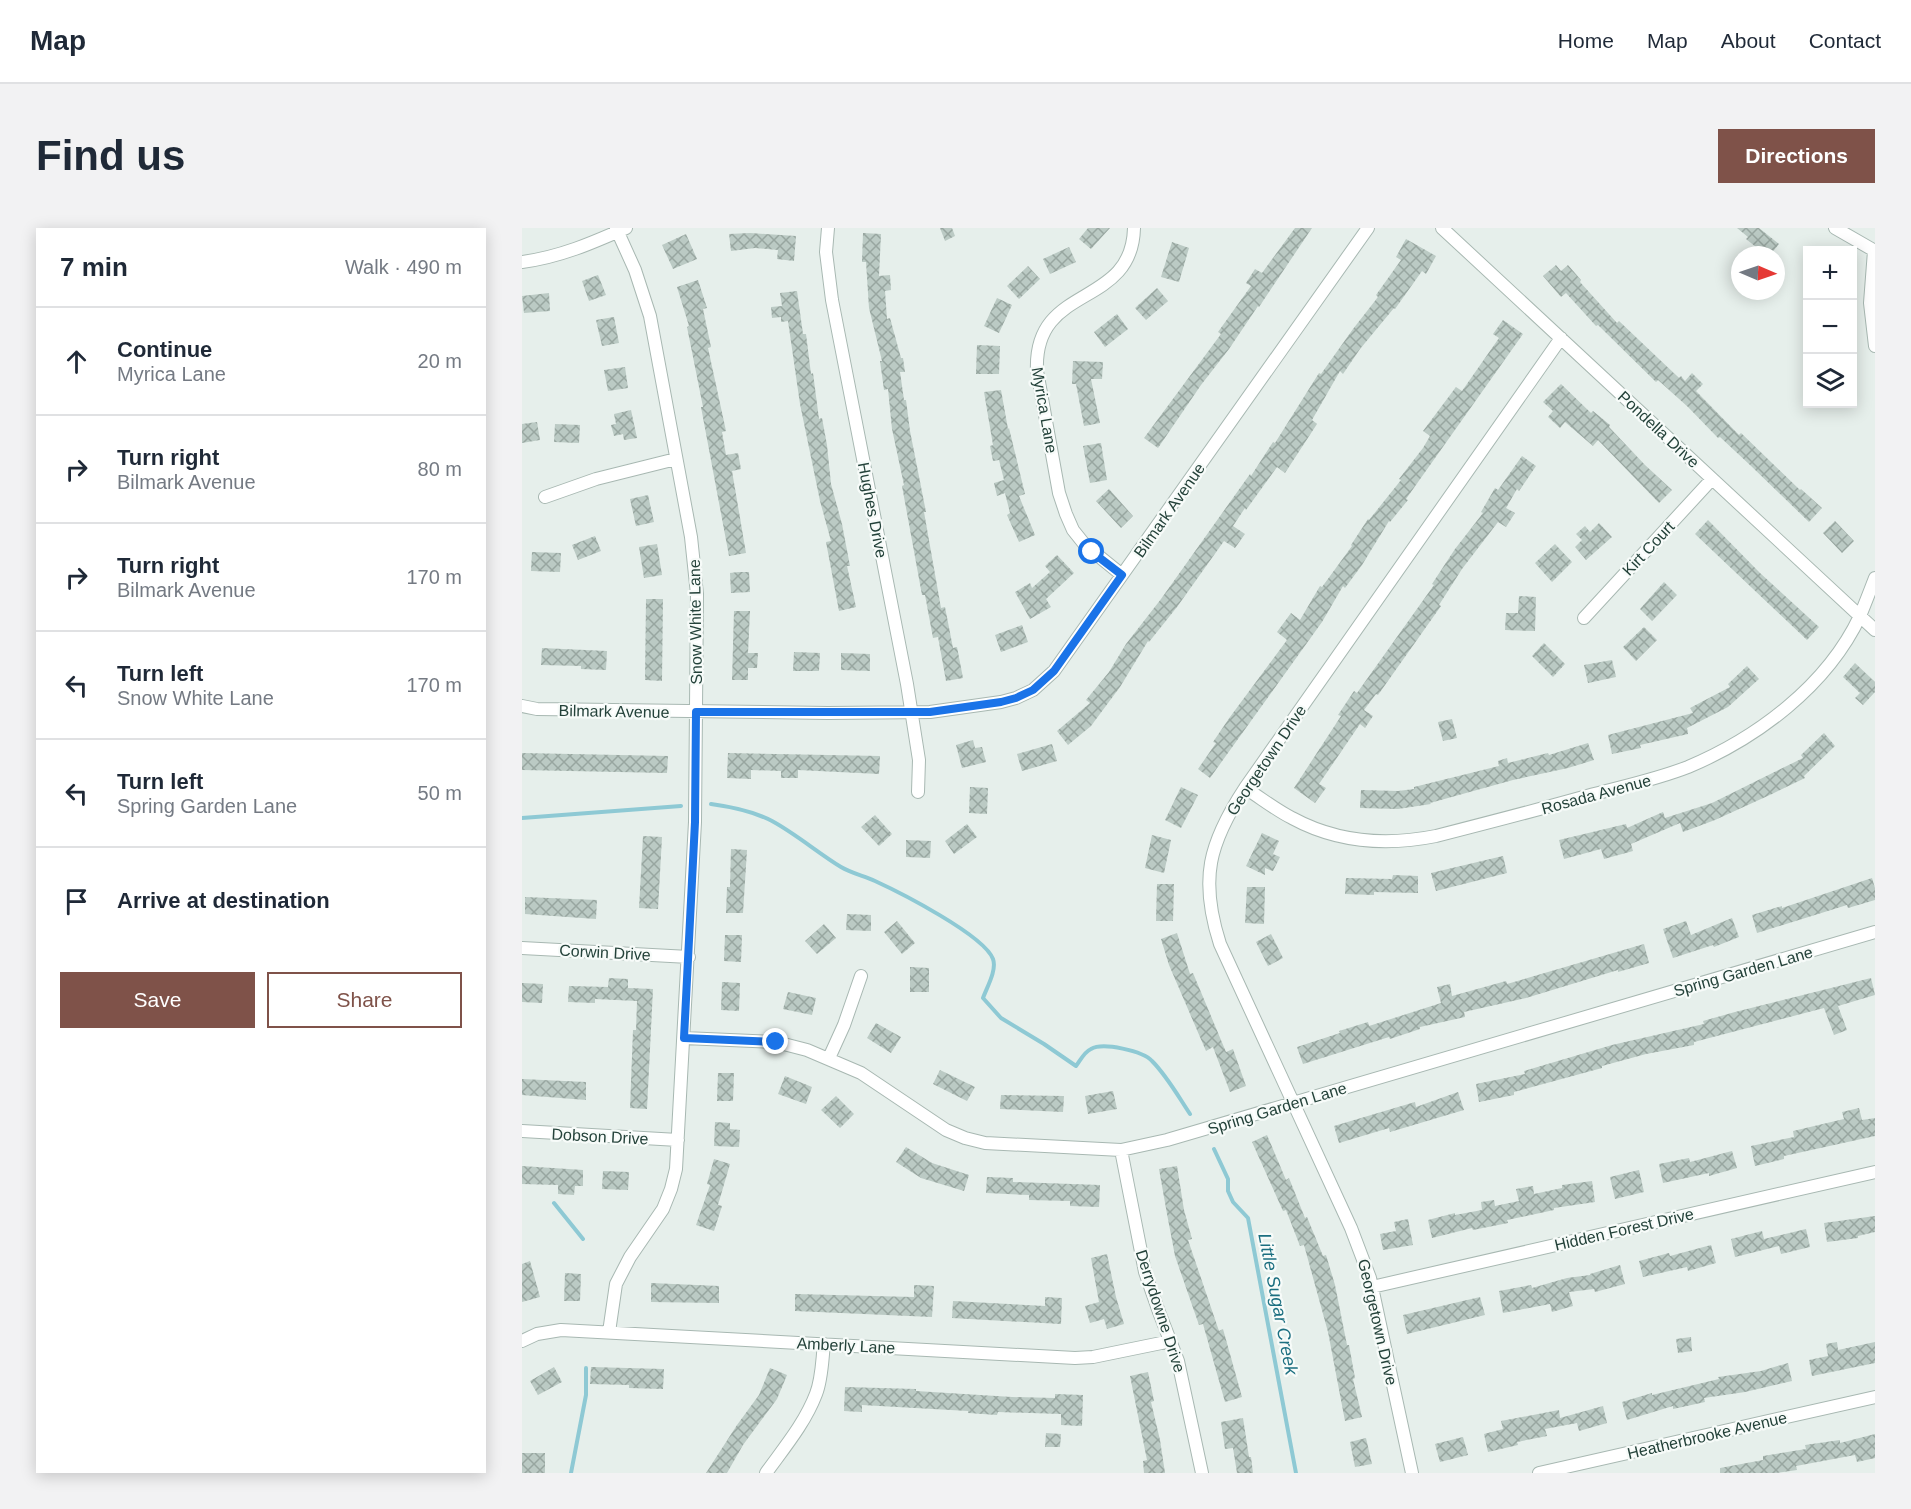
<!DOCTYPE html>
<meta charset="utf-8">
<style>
body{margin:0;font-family:Arial,sans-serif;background:#f2f2f3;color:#1f2937}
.controls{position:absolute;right:18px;top:18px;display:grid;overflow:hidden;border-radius:0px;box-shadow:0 3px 15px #0003}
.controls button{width:54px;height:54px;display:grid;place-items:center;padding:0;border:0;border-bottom:2px solid #e0e1e3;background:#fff;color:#1f2937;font:30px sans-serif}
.compass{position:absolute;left:1209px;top:18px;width:54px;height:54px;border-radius:50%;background:#fff;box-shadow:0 3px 15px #0003;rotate:92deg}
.stop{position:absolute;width:18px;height:18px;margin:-14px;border:4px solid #1a73e8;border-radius:50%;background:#fff}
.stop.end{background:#1a73e8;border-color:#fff;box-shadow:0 2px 6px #0008}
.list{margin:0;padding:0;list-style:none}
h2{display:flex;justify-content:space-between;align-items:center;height:78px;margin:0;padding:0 24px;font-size:26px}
h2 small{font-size:20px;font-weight:400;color:#747a83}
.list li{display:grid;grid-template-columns:39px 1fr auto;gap:18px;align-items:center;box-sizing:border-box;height:108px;padding:0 24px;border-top:2px solid #e0e1e3}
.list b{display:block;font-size:22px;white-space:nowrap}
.list p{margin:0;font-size:20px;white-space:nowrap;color:#747a83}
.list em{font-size:20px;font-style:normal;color:#747a83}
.actions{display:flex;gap:12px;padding:18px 24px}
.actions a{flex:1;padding:14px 0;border:2px solid #7f5249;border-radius:0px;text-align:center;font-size:21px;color:#7f5249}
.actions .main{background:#7f5249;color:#fff}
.icon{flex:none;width:33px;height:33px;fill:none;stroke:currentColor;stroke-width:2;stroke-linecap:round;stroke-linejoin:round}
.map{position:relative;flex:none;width:1353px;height:1245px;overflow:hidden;border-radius:0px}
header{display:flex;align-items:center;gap:36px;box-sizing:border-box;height:84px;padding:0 30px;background:#fff;border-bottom:2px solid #e0e1e3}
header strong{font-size:28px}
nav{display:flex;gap:33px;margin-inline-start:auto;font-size:21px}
.intro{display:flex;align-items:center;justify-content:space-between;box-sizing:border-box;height:144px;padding:0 36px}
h1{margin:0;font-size:42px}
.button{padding:15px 27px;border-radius:0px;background:#7f5249;color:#fff;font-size:21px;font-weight:700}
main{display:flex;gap:36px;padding:0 36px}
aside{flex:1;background:#fff;border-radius:0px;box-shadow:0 3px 15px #0003}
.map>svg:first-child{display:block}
</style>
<header>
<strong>Map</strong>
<nav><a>Home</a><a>Map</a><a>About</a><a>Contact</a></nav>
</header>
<div class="intro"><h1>Find us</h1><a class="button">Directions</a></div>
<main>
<aside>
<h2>7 min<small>Walk · 490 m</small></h2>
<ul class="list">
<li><svg class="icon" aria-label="ahead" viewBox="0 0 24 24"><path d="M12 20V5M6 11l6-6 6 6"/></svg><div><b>Continue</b><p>Myrica Lane</p></div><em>20 m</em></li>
<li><svg class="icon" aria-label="right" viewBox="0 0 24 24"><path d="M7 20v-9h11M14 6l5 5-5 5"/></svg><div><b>Turn right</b><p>Bilmark Avenue</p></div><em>80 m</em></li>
<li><svg class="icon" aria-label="right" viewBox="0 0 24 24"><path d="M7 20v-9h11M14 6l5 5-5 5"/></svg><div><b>Turn right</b><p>Bilmark Avenue</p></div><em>170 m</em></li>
<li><svg class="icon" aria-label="left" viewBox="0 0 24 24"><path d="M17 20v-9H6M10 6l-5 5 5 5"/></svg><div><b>Turn left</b><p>Snow White Lane</p></div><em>170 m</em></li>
<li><svg class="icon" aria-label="left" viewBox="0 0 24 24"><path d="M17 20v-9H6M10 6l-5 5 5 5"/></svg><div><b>Turn left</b><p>Spring Garden Lane</p></div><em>50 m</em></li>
<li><svg class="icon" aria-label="arrive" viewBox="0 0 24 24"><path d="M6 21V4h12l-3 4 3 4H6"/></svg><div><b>Arrive at destination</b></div></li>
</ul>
<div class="actions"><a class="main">Save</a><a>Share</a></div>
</aside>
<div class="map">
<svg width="1353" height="1245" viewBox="0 0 1353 1245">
<defs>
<pattern id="building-cross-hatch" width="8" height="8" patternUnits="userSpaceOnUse" patternTransform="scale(1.5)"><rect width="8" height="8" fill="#bbcac4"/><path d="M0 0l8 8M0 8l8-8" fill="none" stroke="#98a6a0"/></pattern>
</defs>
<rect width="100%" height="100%" fill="#e6efeb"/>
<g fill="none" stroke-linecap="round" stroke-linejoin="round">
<path stroke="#8ec9d4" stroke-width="4" d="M189 576C211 579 231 583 250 593 274 606 296 625 319 639 329 645 342 648 353 653 377 664 462 707 471 731 475 742 465 759 461 770L479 790 522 816 554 838C558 833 562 824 569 821 581 814 621 823 630 833 645 848 656 868 668 886
M0 590 159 578
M692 921 706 951V963L711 974 726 990 774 1245
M32 975 61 1011
M49 1245 64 1167V1140"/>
</g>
<path fill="url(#building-cross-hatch)" d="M418 0H430L433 8 423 13Z
M566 0H588L569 21 557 11Z
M773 0H790L737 79 736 78 707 121 679 157 636 220 622 210 699 106 696 104 729 58 724 55 733 41 740 45Z
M1215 0H1237L1257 16 1248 27H1244L1224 11 1226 9Z
M228 5 274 8 272 33 255 31 256 22 233 20 209 23 207 6Z
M341 5 359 6 357 48 368 47 369 62 363 63 365 91 368 90 379 130H381L383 144H378L382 172H384L388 203 404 284H402L419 380 423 379 431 420 435 419 441 450 424 453 416 409 411 410 403 367H400L380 258 382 257 370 201 366 161 362 162 358 133H360L347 80 344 34H340Z
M164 6 175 31 151 41 140 17Z
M884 11 914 28 904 46 900 43 873 81 872 80 838 121 821 146 818 143 790 192 795 196 763 245 755 239 724 282 723 280 711 298 723 306 713 320 702 313 655 379 627 414 626 413 598 459 569 498 546 517 535 503 568 475 564 472 587 444 604 416 639 371 728 246 729 248 751 214 753 215 797 145 799 146 831 101 856 69 854 67 879 32 874 29Z
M650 14 667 20 657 54 639 49Z
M547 19 554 34 528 46 521 31Z
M1034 37 1039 43 1046 37 1059 52 1058 54 1095 95 1097 93 1157 150 1159 148 1163 153 1170 145 1181 156 1174 163 1217 207 1219 205 1278 262 1279 261 1300 280 1287 294 1228 237 1198 209 1196 210 1166 179 1136 152 1134 154 1076 97 1074 98 1044 65 1039 69 1021 48Z
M506 38 518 51 497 71 485 58Z
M76 47 84 67 67 73 60 53Z
M176 52 185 80 181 81 189 119 186 120 204 203 200 204 204 227 216 225 219 241 210 243 224 325 207 328 179 179H181L165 99 167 98 155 59Z
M635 60 646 73 624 92 613 80Z
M275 63 281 106H284L289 146 291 145 297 191 300 190 305 217 309 256 320 296 328 338H325L334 379 317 383 304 314 309 313 298 273 278 176 266 93 259 94V89L250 90 249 79 260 78 258 65Z
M27 65 28 83 2 85 0 68Z
M475 70 490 77 477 105 462 98Z
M595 86 606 101 583 119 572 104Z
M92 89 97 115 80 118 74 92Z
M981 92 1001 106 884 271 886 272 868 294 867 293 840 337 823 360 821 358 800 394 688 550 676 541 694 515 691 514 708 489 765 412 755 404 769 385 778 392 798 358 800 359 830 318 829 317 846 291 847 292 879 252 877 251 901 220 908 208 901 203 934 159 940 163 977 110 971 106Z
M455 117 478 118 477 146H454Z
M551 133 581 134 580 151H569L578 195 562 198 554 156H550Z
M103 139 106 160 86 163 82 142Z
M1039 156 1069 185 1071 183 1088 197 1087 199 1123 237 1150 262 1137 275 1076 212 1071 218 1043 194 1038 200 1026 189 1031 183 1021 174Z
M479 162 486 201 487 200 503 266 497 268 513 307 497 314 485 287 488 285 483 265 475 268 472 255 482 252 477 232 471 233 468 218 471 217 462 164Z
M109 182 115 210 102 212 101 206 92 208 89 197 94 196 92 186Z
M15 194 18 212 0 215V196Z
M33 196 58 197 57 215 32 214Z
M579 215 585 252 568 255 561 218Z
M1000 228 1014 238 997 263 995 261 984 280 993 285 984 299 976 294 940 341 917 377 919 378 856 467 854 466 842 482 851 488 843 500 838 496 797 556 804 560 793 575 772 560 819 488 816 487 832 463 835 465 912 357 910 356 933 321 961 285 959 284 973 260 976 262Z
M587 261 611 288 599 300 574 273Z
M126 267 132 294 114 298 108 271Z
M1186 292 1238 345 1297 399 1285 412 1173 306Z
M1313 293 1332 313 1320 325 1301 305Z
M1077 295 1090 309 1064 332 1053 319 1060 312 1054 306 1063 298 1068 304Z
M73 308 79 323 56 332 50 317Z
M135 316 140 347 122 350 117 319Z
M1033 316 1050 334 1030 354 1013 335Z
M10 324 39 325 38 344 9 343Z
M535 327 552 345 524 371 529 379 508 391 493 364 508 355 510 360 528 344 523 338Z
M216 344H227L228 364 209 365 208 345Z
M1142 354 1155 367 1130 393 1118 381Z
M997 368 1014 369 1013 403 983 402 984 385H996Z
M124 371H141L140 453 123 452Z
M212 383H228L226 425H236L235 440H226V452H210Z
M500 397 506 414 479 424 473 407Z
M1122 399 1135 412 1114 433 1101 419Z
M1022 415 1043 436 1031 449 1010 428Z
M20 420 85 423 84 442 59 441V438L19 437Z
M272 424 298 425 297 443H271Z
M319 425 348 426V443L319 442Z
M1090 432 1094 449 1066 455 1062 437Z
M1333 435 1353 454V464L1341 477 1333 470 1338 465 1321 449Z
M1225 438 1237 451 1206 479 1165 500 1166 506 1118 517 1119 520 1090 526 1086 507 1171 485 1168 480 1208 459 1206 456Z
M930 491 935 510 921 513 916 494Z
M1302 505 1313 518 1282 548 1283 550 1250 566 1193 592 1161 604 1158 595 1109 616 1111 623 1082 631 1079 621 1042 631 1037 612 1104 596 1105 600 1141 584 1143 590 1190 575 1281 530 1279 527Z
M451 512 453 520 460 519 464 534 440 540 434 517Z
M1066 515 1072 532 1046 540 991 552 908 575 909 576 876 581 838 580 839 562 876 563 892 561V559L977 538 976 533 985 530 986 535 1026 525 1027 527Z
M530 516 535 533 500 543 495 526Z
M0 525 146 528 145 545 0 542Z
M206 525 358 528 357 546 276 542V550H259V543L229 542V551L205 550Z
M448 559 466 560 465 586 447 585Z
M659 559 676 567 659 600 643 592Z
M353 587 370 606 357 618 339 599Z
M445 596 455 609 432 626 423 613Z
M740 605 757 613 751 626 758 629 751 643 743 640V647L724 638Z
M630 607 649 612 642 645 623 640Z
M121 608 140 609 136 681 117 680Z
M384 612 409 613 408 630 384 629Z
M209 621 225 622 221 685H204L205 659H208Z
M981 628 985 645 914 663 909 645Z
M871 647 896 648V665L852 664V667L823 666 824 650 870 651Z
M1350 650 1353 660V672L1326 680 1325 677 1235 705 1230 687 1260 678V680Z
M635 656H652L651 693H634Z
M725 659H743L742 696 723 695Z
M3 669 75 672 74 691 3 686Z
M325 686 349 687V703L324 702Z
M1210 690 1217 709 1192 719 1191 717 1151 730 1141 701 1164 693 1169 707Z
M375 693 393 715 380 726 362 704Z
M302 696 314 710 295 726 283 713Z
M655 705 668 746 671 745 704 824 711 821 724 858 708 864 691 819 684 823 647 737 639 711Z
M749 706 761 730 746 738 734 714Z
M203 707H220L219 734 202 733Z
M1122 716 1127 735 1096 744V742L1004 770 942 784 943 789 898 799V801L868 811 867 809 781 836 775 819 818 805 817 803 846 794 847 798 919 775 915 759 928 756 930 768 984 753 985 756Z
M388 739 407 740V764H388Z
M87 750 106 751V760L131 761 125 881 108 880 111 802H114L115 773 73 771V775L46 774 47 758 86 759Z
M1349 750 1353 767 1316 778 1325 802 1312 807 1302 780 1172 814V817L1124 826 1080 838V840L992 864V867L957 874 954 856 1003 846 1002 843 1090 817 1182 796 1181 793 1213 784Z
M200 754 218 755 217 783 199 782Z
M0 755 21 756 20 775 0 774Z
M266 764 294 770 290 787 261 781Z
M354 795 379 809 369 825 345 810Z
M418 842 453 859 445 873 411 856Z
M196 845H212L211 873H195Z
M263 848 290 859 284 876 256 866Z
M0 851 64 854V872L0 867Z
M591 863 595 881 566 886 563 868Z
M936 864 942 882 868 904 867 900 817 915 812 898 893 874 894 879Z
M479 867 542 868 541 884 478 881Z
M314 868 332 886 318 900 299 882Z
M1337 880 1340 892 1353 890V908L1262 928V931L1233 938 1229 918 1272 909 1271 903 1322 891 1320 884Z
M193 894 208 895V901L218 902 217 919 192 918Z
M745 907 764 952 767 950 783 990 785 989 801 1028 804 1027 813 1057 825 1117H827L833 1150 831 1151 840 1189 823 1193 806 1104 782 1017 778 1018 764 982 761 983 730 914Z
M384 919 410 935 447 947 442 963 399 950 374 934Z
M1210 923 1215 940 1187 948V945L1141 955 1137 936 1167 930 1168 934Z
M192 931 208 936 196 977 200 978 192 1003 174 997 188 957 185 956Z
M0 938 61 942V958H53L52 967 36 966V957L0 956Z
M655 938 662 982 670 1011 666 1012 697 1103 701 1101 720 1169 703 1174 681 1096 677 1097 653 1028 645 986 637 941Z
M1117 942 1122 964 1093 971 1088 949Z
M81 943 107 944 106 962 80 961Z
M465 949 491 950V954L578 957 577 979 548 978V973L507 972V967L464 965Z
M1070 953 1073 974 1032 980V982L985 992 986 995 951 1002 950 1000 910 1010 906 992 933 985V987L960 982 959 974 972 972 973 978 997 973 994 961 1011 958 1012 966 1040 960V957Z
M1353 988V1004L1336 1008V1010L1305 1014 1302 995Z
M886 991 891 1017 861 1022 858 1006 874 1003 872 994Z
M1284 1001 1288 1019 1259 1026 1257 1018 1213 1029 1209 1011 1240 1003 1242 1011Z
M1189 1017 1194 1035 1166 1043 1165 1039 1121 1049 1117 1033 1147 1025 1148 1028Z
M585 1026 594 1069 602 1096 585 1101 582 1091 568 1095 563 1078 577 1074 569 1030Z
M8 1033 18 1069 0 1074V1036Z
M1098 1037 1103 1056 1073 1064 1072 1061 1047 1064 1051 1078 1030 1084 1028 1076 981 1085 977 1063 1009 1057 1010 1060 1045 1050 1068 1047V1046Z
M43 1045 59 1046 58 1073H42Z
M129 1055 197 1058V1075L129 1074Z
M392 1057 412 1058 410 1089 273 1083V1066L392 1069Z
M523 1069 540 1070 539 1096 430 1090 431 1073 523 1078Z
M958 1069 963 1087 885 1106 881 1087Z
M1169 1109 1170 1123 1156 1125 1154 1111Z
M1315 1114 1316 1122 1353 1114V1135L1290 1148 1287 1132 1306 1128 1304 1116Z
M1266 1135 1270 1153 1223 1164 1182 1170 1183 1174 1151 1181V1178L1105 1192 1100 1174 1130 1165V1167L1197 1151 1196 1149 1239 1143Z
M32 1139 40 1154 16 1167 8 1153Z
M69 1139 142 1141 141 1161 107 1160V1157L68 1156Z
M248 1140 265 1147 255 1171 221 1217 205 1245H184L215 1197 237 1167Z
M626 1144 632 1173 629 1174 638 1212 643 1245H622L621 1233 625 1232 608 1148Z
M323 1159 394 1161V1163L490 1169 533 1170V1166L561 1167 560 1198 539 1197V1186L476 1184 475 1187 446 1185V1183L340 1177V1184L322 1183Z
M1081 1178 1085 1195 1057 1203 1055 1195 1023 1201 1025 1208 995 1214 996 1217 966 1224 962 1206 981 1201 979 1193 1037 1182 1038 1190Z
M721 1190 727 1229H729L731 1245H715L711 1220 703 1221 699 1194Z
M524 1205 539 1206 538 1219H523Z
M1353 1206V1230L1335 1234 1333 1227 1274 1238 1275 1242 1255 1245H1198V1240L1241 1232V1228L1284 1221 1283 1217 1318 1212V1215Z
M941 1209 946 1227 918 1234 913 1216Z
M844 1210 850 1236 833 1239 828 1214Z
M0 1225H23V1245H0Z"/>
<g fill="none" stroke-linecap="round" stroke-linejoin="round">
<defs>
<path id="minor" d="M306 0 304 24 310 72 385 456 397 532 396 564
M920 0 1353 402
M1313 0 1353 23
M1352 23 1348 75 1353 118
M0 34C38 29 70 15 104 0
M23 269 74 251 154 231
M600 347 563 317 551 302 544 286 537 265 515 143C511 54 610 82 612 0
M1062 390 1190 251
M0 478 15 481 306 485 408 484 479 474 494 470 511 462 532 443 846 0
M723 560C739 570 754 582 770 590 816 615 864 618 914 608 965 595 1015 582 1065 568 1098 559 1133 552 1166 539 1235 510 1305 458 1338 388 1343 376 1348 363 1353 350
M0 720 167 729
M162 810 254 814 285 822 339 845 424 902 443 910 463 915 599 922 645 912 1353 704
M307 830 322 797 339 748
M0 903 156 912
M599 922 623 1044 637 1084 656 1133 680 1245
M850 1059 1353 944
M87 1104 94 1056 108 1029 141 981 149 961 154 941 173 594 175 366 169 309 128 88 113 42 94 0
M0 1113 15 1106 39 1102 553 1130 571 1129 649 1113
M244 1245C262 1220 283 1195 294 1166 300 1151 300 1133 302 1116
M890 1245 848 1050 829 1000 698 716C677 651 687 615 723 560L1039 110
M1017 1245 1353 1169"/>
</defs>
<use href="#minor" stroke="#a8b8b2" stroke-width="14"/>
<use href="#minor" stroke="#fff" stroke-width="12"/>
</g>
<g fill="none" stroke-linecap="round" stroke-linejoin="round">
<path stroke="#1a73e8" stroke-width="8" d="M254 814 162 810 173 594 174 484H408L479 474 494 470 511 462 532 443 600 347 570 324"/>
</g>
<g text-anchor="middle" stroke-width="4.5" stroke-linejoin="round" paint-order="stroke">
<g font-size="16" fill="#24423a" stroke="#f7fbf9">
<text transform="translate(523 182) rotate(80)" y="6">Myrica Lane</text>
<text transform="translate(1137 201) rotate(43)" y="6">Pondella Drive</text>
<text transform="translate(351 282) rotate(79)" y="6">Hughes Drive</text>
<text transform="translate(647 282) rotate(-55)" y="6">Bilmark Avenue</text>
<text transform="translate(1126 320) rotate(-47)" y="6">Kirt Court</text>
<text transform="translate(173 394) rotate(-91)" y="6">Snow White Lane</text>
<text transform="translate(92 483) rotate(1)" y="6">Bilmark Avenue</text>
<text transform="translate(744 532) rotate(-56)" y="6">Georgetown Drive</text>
<text transform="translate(1074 566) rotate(-15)" y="6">Rosada Avenue</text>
<text transform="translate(83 724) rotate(3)" y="6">Corwin Drive</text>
<text transform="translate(1221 743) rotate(-16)" y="6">Spring Garden Lane</text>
<text transform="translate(755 880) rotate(-17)" y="6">Spring Garden Lane</text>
<text transform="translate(78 908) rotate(3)" y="6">Dobson Drive</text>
<text transform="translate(1102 1001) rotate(-13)" y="6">Hidden Forest Drive</text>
<text transform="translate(639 1083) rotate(72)" y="6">Derrydowne Drive</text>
<text transform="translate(856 1094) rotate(77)" y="6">Georgetown Drive</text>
<text transform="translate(324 1117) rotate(3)" y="6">Amberly Lane</text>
<text transform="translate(1185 1207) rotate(-13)" y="6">Heatherbrooke Avenue</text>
</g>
<g font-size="18" font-style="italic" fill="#1c6f80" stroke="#f7fbf9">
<text transform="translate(756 1076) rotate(79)" y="6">Little Sugar Creek</text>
</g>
</g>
</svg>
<div class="controls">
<button>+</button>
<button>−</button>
<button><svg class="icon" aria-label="layers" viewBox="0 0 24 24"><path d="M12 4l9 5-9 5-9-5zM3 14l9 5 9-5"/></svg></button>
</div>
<svg class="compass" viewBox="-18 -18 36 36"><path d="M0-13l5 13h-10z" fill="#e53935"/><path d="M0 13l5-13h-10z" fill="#747a83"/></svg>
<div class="stop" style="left:570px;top:324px"></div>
<div class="stop end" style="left:254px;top:814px"></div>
</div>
</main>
